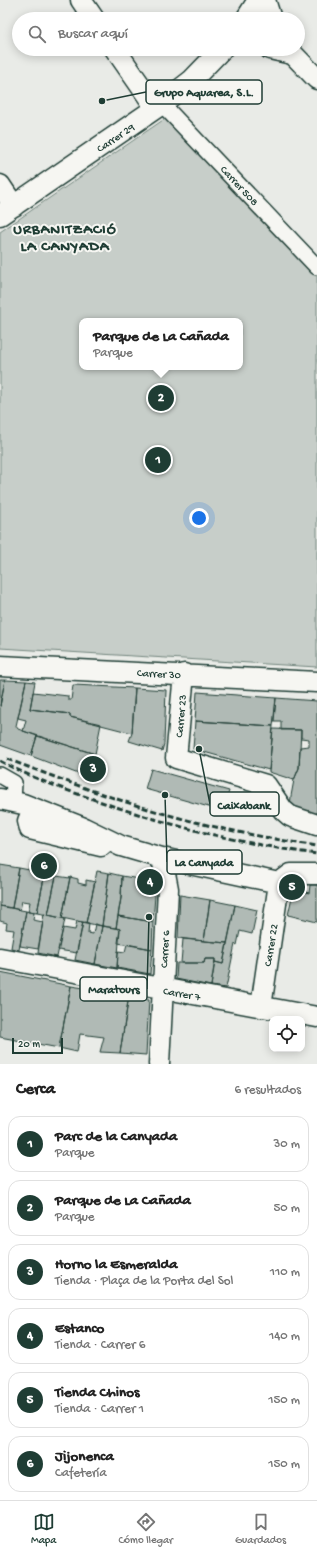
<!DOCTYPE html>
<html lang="es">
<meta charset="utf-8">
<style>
body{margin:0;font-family:"Gochi Hand",sans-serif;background:#f2f2f2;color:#222}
.controls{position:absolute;right:12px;bottom:12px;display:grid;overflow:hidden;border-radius:8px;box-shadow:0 2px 10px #0003}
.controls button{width:36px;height:36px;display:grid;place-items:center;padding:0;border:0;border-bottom:1px solid #e0e0e0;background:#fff;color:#222;font:20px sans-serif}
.scale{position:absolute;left:12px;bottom:10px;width:51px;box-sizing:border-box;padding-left:4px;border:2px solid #1f3d34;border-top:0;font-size:11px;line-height:14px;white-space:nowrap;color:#1f3d34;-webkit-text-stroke:3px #f6f6f2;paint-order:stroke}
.you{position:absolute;left:199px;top:518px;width:14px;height:14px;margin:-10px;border:3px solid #fff;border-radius:50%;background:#1a73e8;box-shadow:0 0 0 6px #1a73e833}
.badge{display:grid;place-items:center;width:26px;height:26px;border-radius:50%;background:#1f3d34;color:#fff;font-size:13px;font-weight:700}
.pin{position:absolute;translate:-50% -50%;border:2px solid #fff;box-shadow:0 1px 4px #0006}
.popup{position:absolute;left:79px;top:318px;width:164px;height:52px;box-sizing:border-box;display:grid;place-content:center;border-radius:8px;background:#fff;filter:drop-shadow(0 1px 3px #0005);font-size:13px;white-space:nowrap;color:#767676}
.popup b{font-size:15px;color:#222}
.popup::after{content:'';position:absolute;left:50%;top:100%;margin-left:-8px;border:8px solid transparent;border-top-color:#fff}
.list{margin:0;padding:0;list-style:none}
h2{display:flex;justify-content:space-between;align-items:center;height:52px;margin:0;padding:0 16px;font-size:17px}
h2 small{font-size:13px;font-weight:400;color:#767676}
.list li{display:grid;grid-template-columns:26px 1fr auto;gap:12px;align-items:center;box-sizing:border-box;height:56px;margin:0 8px 8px;padding:0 8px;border:1px solid #e0e0e0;border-radius:12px}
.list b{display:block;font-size:15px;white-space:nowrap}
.list p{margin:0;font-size:13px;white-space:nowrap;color:#767676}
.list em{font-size:13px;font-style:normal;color:#767676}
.icon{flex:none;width:22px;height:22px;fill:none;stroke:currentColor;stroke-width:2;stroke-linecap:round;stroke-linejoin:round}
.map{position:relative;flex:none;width:317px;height:1064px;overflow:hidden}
.search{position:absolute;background:#fff;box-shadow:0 2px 10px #0003;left:12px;right:12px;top:12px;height:44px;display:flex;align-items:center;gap:10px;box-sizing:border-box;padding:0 14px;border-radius:22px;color:#767676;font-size:15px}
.sheet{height:436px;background:#fff}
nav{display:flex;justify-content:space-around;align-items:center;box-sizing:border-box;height:56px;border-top:1px solid #e0e0e0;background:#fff;font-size:11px;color:#767676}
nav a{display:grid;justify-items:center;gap:2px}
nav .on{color:#1f3d34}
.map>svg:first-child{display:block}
</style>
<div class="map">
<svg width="317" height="1064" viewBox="0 0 317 1064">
<rect width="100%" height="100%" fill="#e9ebe7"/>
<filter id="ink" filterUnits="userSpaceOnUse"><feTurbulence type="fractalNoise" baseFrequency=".025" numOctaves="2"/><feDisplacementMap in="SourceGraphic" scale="8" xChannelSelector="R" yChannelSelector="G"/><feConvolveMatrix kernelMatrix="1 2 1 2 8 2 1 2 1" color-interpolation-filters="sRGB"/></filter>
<g filter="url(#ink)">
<path fill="#c7cec9" stroke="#73867e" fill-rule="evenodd" d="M166 118 317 271V667L0 648V232ZM82 321H240V367H82Z"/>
<path fill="#b0bab5" stroke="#1f3d34" d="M0 680H5L0 706Z
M5 680 26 681 16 726 18 729 37 736 31 756 0 745V706Z
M26 681 35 682 30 709 70 714V717L101 724 95 754 23 731 26 720 18 718Z
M73 685 135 688 132 733 70 717V714L30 709 33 692 68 696V700H71Z
M135 688 166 690 164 744 162 751 129 741 132 733Z
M197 692 276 698 273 726 195 721Z
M276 698 317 701V816L290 809 291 796 294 780 299 768 300 747 309 746V739L301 738V730H281V721H274Z
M195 721 273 726 269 770 193 749Z
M273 729 301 730 299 768 294 780 269 772Z
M37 736 95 754 89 778 31 756Z
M151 769 229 791 223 811 145 789Z
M0 865 19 868 12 908 0 906Z
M19 868 45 873 37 913 28 912 30 902 22 901 20 910 12 908Z
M97 871 109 873 102 926 86 923Z
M45 873 56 876 48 915 37 913Z
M109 873 122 876 121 898 116 928 102 926Z
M56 876 70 878 62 918 48 915Z
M122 876 156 882 153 922 118 916 121 898Z
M70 877 78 879V883L86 885V880L95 882 86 923 62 918Z
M310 885H317V922L288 915 294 888 309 893Z
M180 895 210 900 204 941 178 938Z
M210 900 235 905 227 943 204 941Z
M235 905 257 910 252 934 240 931 237 945 235 944 226 988 211 986 215 962 223 964Z
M0 906 26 911 19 950 11 948 14 930 6 929 7 923 0 921Z
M26 911 34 913 33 920 43 922 38 949 20 946Z
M44 914 65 919 57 957 38 953Z
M118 916 153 922 152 949 118 943 120 929 116 928Z
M77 921 83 922 77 953 58 950 63 928 75 930Z
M83 922 89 923 88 933 93 934 95 924 102 926 95 964 75 960Z
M102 926 120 929 117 968 95 964Z
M183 939 227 943 223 964 215 962V959H205L204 963H181Z
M127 944 152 949 150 974 117 968 118 951 125 952Z
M205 959H215L211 986 176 979 177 963H204Z
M0 972 71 986 59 1048 0 1037Z
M71 986 129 995 120 1053 100 1052 104 1037 80 1034 77 1052 59 1048Z
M129 995 149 1000 146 1055 120 1053Z"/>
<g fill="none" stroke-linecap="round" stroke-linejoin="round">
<defs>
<path id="pedestrian" d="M162 104 317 267
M0 775 14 783 13 801"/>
<path id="minor" d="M81 0 94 19
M265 0 271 19
M246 19 258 0
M115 49 156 108
M270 49 292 54
M288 49 317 79
M0 185 14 206
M0 215 156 108 192 80 222 49
M0 666 317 682
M184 674 176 758 266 785 283 810 290 816 317 825
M0 799 23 804 84 828 121 846 162 858 279 883
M33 809 28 821 30 829 101 846
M279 883 291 874H317
M0 958 317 1017
M261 1007 279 883
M159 1064 168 889 162 858"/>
</defs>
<use href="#pedestrian" stroke="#1f3d34" stroke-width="18"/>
<use href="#minor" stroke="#1f3d34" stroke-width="23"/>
<use href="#pedestrian" stroke="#f6f6f2" stroke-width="15"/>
<use href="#minor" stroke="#f6f6f2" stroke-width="20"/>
<path stroke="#1f3d34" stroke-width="3" stroke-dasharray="6 3" stroke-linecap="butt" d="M7 759C52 776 96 793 142 807 199 825 258 837 317 846
M0 761C28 776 59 788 90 798 163 824 240 844 317 854"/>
</g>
</g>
<g text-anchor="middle" stroke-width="4" stroke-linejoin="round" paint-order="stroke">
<g font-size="11" fill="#1f3d34" stroke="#f6f6f2">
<text transform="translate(115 137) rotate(-34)" y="4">Carrer 29</text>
<text transform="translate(240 185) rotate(47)" y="4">Carrer 508</text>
<text transform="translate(159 673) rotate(3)" y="4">Carrer 30</text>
<text transform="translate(180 716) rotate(-85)" y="4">Carrer 23</text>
<text transform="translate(270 945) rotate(-81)" y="4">Carrer 22</text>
<text transform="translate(164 949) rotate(-87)" y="4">Carrer 6</text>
<text transform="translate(182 993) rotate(10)" y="4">Carrer 7</text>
</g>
<g font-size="15" font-weight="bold" letter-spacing="1" fill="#1f3d34" stroke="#f6f6f2">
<text x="65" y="233">URBANITZACIÓ<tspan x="65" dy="17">LA CANYADA</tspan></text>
</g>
</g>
<path fill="none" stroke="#1f3d34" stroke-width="1.5" d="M102 101L146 92M199 749L210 804M165 795L167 862M149 917L147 989"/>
<g fill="#1f3d34" stroke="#f6f6f2" stroke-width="1.5">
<circle cx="102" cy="101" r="4"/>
<circle cx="199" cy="749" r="4"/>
<circle cx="165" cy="795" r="4"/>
<circle cx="149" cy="917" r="4"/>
</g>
<g fill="#f6f6f2" stroke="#1f3d34" stroke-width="1.5">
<rect x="146" y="80" width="116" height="24" rx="4"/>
<rect x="210" y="792" width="69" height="24" rx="4"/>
<rect x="167" y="850" width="75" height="24" rx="4"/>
<rect x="80" y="977" width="67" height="24" rx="4"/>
</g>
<g font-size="12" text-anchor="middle" font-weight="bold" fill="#1f3d34">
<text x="204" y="96">Grupo Aquarea, S.L.</text>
<text x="244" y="809">Caixabank</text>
<text x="204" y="866">La Canyada</text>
<text x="114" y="993">Maratours</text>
</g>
</svg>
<div class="controls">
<button><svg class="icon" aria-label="locate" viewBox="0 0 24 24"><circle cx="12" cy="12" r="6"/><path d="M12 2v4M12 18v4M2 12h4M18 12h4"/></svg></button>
</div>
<div class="scale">20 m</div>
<div class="you"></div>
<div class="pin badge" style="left:158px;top:460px">1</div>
<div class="pin badge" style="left:161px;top:398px">2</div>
<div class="popup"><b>Parque de La Cañada</b>Parque</div>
<div class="pin badge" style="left:93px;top:769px">3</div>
<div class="pin badge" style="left:150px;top:882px">4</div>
<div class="pin badge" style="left:292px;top:887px">5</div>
<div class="pin badge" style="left:44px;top:866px">6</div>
<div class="search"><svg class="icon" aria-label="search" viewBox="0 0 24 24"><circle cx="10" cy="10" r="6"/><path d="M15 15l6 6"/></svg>Buscar aquí</div>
</div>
<section class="sheet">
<h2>Cerca<small>6 resultados</small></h2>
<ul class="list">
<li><span class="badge">1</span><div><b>Parc de la Canyada</b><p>Parque</p></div><em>30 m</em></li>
<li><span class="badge">2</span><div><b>Parque de La Cañada</b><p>Parque</p></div><em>50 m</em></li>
<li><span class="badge">3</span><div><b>Horno la Esmeralda</b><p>Tienda · Plaça de la Porta del Sol</p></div><em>110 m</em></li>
<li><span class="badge">4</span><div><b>Estanco</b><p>Tienda · Carrer 6</p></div><em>140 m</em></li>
<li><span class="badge">5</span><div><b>Tienda Chinos</b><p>Tienda · Carrer 1</p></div><em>150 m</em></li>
<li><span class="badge">6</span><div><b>Jijonenca</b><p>Cafetería</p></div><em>150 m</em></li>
</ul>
</section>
<nav>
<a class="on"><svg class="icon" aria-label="map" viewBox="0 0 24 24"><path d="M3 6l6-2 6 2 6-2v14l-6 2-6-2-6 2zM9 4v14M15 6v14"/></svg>Mapa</a>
<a><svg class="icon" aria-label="directions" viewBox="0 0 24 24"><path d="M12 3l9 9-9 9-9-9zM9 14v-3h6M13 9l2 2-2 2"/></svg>Cómo llegar</a>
<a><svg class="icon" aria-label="saved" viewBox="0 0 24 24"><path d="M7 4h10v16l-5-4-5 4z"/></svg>Guardados</a>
</nav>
